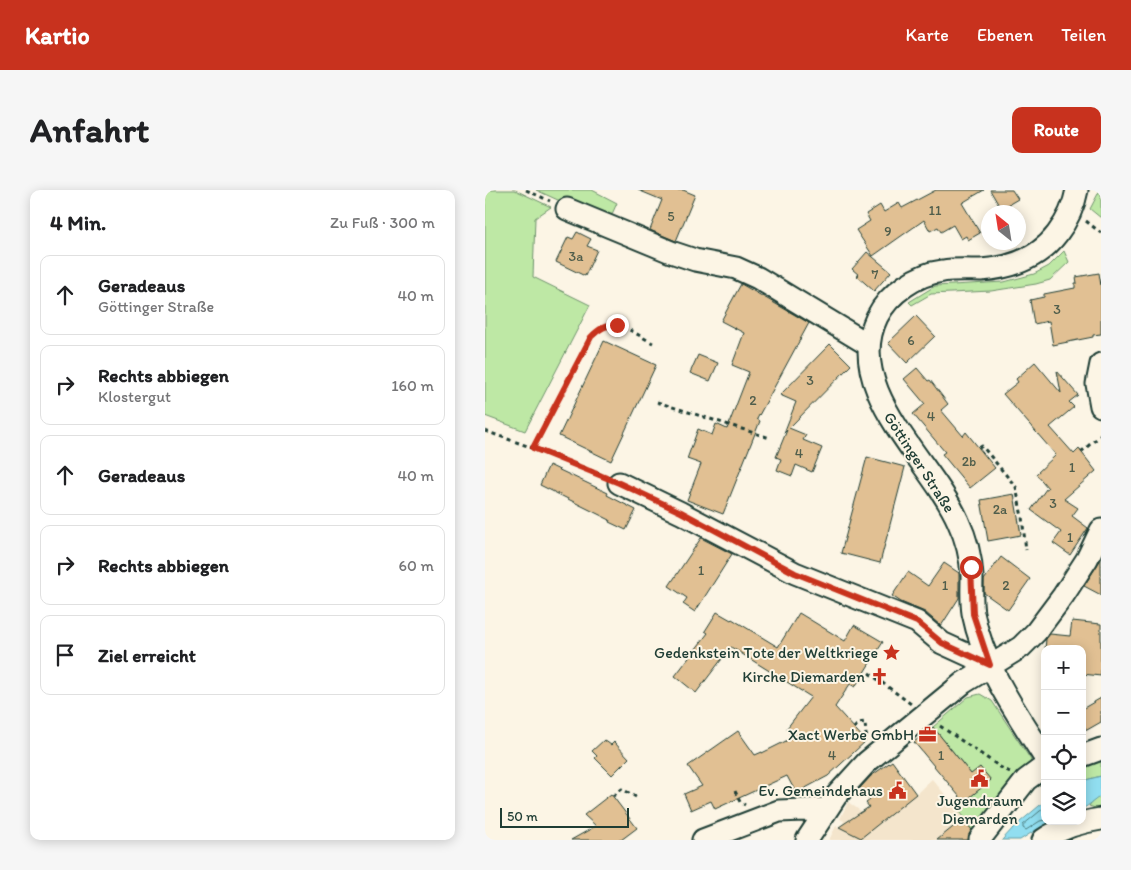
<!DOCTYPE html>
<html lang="de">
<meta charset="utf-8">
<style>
body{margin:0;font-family:Itim,sans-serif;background:#f6f6f6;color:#202124}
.controls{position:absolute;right:15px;bottom:15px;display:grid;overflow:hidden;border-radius:10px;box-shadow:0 2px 12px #0003}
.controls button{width:45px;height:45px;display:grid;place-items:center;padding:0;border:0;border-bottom:1px solid #e0e0e0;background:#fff;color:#202124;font:25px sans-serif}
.compass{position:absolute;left:496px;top:15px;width:45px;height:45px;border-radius:50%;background:#fff;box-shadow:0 2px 12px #0003;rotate:330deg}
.scale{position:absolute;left:15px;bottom:12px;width:129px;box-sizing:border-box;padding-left:5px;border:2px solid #1f3d34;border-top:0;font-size:14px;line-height:18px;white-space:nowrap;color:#1f3d34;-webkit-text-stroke:4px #fcf5e5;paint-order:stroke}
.stop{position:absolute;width:15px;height:15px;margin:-11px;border:4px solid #c8321e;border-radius:50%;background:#fff}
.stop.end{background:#c8321e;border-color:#fff;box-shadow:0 1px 5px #0008}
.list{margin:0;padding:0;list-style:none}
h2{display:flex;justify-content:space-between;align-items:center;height:65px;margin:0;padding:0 20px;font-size:21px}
h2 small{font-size:16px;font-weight:400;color:#757577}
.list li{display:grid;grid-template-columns:32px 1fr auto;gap:15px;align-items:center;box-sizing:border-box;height:80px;margin:0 10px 10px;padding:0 10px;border:1px solid #e0e0e0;border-radius:10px}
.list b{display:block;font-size:19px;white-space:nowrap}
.list p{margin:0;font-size:16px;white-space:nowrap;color:#757577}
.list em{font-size:16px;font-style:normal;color:#757577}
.icon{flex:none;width:28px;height:28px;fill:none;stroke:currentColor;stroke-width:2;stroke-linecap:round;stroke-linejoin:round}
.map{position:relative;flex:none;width:616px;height:650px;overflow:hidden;border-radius:10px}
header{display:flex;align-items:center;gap:30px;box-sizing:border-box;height:70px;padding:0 25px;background:#c8321e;color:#fff}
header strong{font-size:24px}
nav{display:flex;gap:28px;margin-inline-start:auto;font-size:18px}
.intro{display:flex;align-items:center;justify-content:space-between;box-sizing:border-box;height:120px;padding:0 30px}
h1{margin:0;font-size:35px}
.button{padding:12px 22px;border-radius:10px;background:#c8321e;color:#fff;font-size:18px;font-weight:700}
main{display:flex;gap:30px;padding:0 30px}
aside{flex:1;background:#fff;border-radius:10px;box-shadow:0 2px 12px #0003}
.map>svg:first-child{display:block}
</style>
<header>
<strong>Kartio</strong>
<nav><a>Karte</a><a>Ebenen</a><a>Teilen</a></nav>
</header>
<div class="intro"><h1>Anfahrt</h1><a class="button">Route</a></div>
<main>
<aside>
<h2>4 Min.<small>Zu Fuß · 300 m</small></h2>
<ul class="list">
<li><svg class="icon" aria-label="ahead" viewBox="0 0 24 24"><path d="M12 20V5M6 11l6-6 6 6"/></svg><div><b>Geradeaus</b><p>Göttinger Straße</p></div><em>40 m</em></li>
<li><svg class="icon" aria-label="right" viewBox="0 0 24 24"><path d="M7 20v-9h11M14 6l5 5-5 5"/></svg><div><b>Rechts abbiegen</b><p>Klostergut</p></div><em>160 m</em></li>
<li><svg class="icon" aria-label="ahead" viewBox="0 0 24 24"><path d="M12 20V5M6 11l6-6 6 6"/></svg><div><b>Geradeaus</b></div><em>40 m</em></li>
<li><svg class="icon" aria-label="right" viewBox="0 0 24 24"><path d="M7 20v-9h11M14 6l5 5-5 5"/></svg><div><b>Rechts abbiegen</b></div><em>60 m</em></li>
<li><svg class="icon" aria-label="arrive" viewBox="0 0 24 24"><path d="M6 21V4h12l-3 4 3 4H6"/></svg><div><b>Ziel erreicht</b></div></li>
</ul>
</aside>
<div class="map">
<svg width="616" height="650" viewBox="0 0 616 650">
<rect width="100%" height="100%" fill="#fcf5e5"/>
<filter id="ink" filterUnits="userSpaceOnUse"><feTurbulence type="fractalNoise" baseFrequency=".02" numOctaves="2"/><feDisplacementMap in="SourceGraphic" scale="10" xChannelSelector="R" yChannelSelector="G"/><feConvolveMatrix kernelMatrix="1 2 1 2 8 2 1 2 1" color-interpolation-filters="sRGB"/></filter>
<g filter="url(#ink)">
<path fill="#f4e5cc" d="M447 589 479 627 452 650H344L351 636 356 638 359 631 355 629 363 612 377 622 388 635 431 604Z"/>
<path fill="#bee8a5" stroke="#6e926c" d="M0 0H30L66 17 50 28 48 87 105 115 40 241 0 226Z
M51 0H107L132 13 123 33Z
M615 0H616V28L605 19Z
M579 61 584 72 565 90 551 94 506 101 446 104 427 115 424 112 450 96 519 92 549 84 564 76Z
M495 504 507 511 546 570 542 580 491 645 478 629 479 627 472 618 505 590 486 584 448 537 483 507Z
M616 564V586L597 591V572Z
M616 606V620L604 616 608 610Z"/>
<path fill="#91def0" stroke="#639ea5" d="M616 586V606C609 610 605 615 597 619V591Z
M560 611V631H572L564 635 557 636 535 650H517L529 637Z"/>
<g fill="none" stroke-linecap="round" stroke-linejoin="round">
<path stroke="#4d7d7f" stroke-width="1" d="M560 617 538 635V638L541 640 555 631 560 630"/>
</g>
<path fill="#e1c093" stroke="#1f3d34" d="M153 0H198L210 5 191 51 165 40 177 10Z
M451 0H499L477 13 495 43 483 50 481 46 476 49 468 35 456 42 453 37 445 41 439 30 388 66 371 40 385 31 381 24 395 15 399 22 414 13 417 18Z
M505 0H527L533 9 516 19Z
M92 42 106 49 102 56 112 60 100 86 71 72 83 47 88 49Z
M382 62 406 82 389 101 372 86 374 85 367 79Z
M614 83 616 96V144L608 145V147L568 155 564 131 549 134 545 110 559 107V104L590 98V93H592L591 87Z
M256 94 324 133 272 229 275 231 238 324 202 310 216 274 202 269 213 239 227 245 231 234 242 239 264 182 247 175 259 143 236 131Z
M431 126 450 146 422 173 403 153Z
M119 151 171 175 126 271 74 246Z
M345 154 366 175 304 238 321 245 318 250 337 258 327 282 311 275 307 286 292 280 296 269 291 267 302 240 299 243 311 212 295 205Z
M213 165 233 173 225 191 205 183Z
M550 172 576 203 572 181 593 205 584 212 589 217 565 237 589 264 594 259 611 281 579 309 593 318 587 326 603 338 585 365 568 353 576 342 546 320 561 299 563 298 551 284 571 265 518 204 533 192 531 189Z
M432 178 443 191 445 190 463 214 456 220 478 246 481 242 510 278 485 298 457 264 460 262 428 224 440 214 419 189Z
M382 267 420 277 395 373 356 363Z
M64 275 123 303 122 305 151 320 141 340 124 332 125 330 55 295Z
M529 304 536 345 503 351 496 310Z
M216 348 247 364 210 422 198 414 202 408 184 396Z
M516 367 545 389 523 420 499 403V390Z
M616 369V405L599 396Z
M459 373 474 383V408L456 436 440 422 416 412 407 406 423 382 443 396Z
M232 422 246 430 247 429 293 457 314 423 360 451 369 435 398 452 370 497 365 494 350 517 381 551 343 586 311 603 302 586 230 619 226 611 206 620 199 604 217 596 203 576 253 541 270 565 277 562V563L307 548 302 538 326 507 246 457 211 503 190 486 223 443 220 441Z
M587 431 616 434V486L597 484V459H560L561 449 565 444 585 446Z
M616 508V532L602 540 597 533V519Z
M448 537 486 584 495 577 506 590 479 612 429 552Z
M119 550 126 555 129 552 144 568 127 585 110 568 112 566 107 561Z
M407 571 431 604 376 648 354 637 384 617 381 613 385 610 375 598 386 586Z
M126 604 152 638 136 650H86L111 636 99 625Z
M478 629 487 640 483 650H452Z"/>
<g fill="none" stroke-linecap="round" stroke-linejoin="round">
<defs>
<path id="minor" d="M82 19 186 62 210 70 251 78 273 88 384 155
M616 174 612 194 616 216
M134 293 196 323 310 383 432 432 457 453 505 475
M597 566 616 559
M560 568C531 522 499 478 488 423 486 411 487 398 487 386 486 367 481 348 473 331 446 270 357 199 392 127 404 103 432 84 458 81 470 79 483 80 496 80 525 78 554 68 572 44 582 31 589 16 592 0
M495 649 541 590 560 576
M218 650 294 621 342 619
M322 650 351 606 382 572 478 493 536 457 551 442 578 406 602 369 616 340
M558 650C575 638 596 632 616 629"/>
</defs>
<use href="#minor" stroke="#1f3d34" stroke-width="25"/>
<path stroke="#1f3d34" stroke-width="3" stroke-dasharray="4 4" stroke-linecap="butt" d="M41 0 65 11
M601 31 616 43
M172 212 285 248
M0 241 48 258 119 286
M48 258 106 147C129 124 144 141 168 153
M494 258 497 256 531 297 537 327 541 360
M596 262 616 245
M384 483 426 514
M455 536 515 577 525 582
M369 538 374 533 380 532 381 545 383 547
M250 601 255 612 260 615
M128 606 137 599 151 607"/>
<use href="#minor" stroke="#fcf5e5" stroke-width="21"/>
</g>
</g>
<g fill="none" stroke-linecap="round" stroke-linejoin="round" filter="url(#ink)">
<path stroke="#c8321e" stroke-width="6" d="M132 135C120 135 114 139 106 147L48 258 134 293 196 322 310 383 432 432 457 453 505 475 488 424 486 377"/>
</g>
<defs>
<symbol id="sight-bare" viewBox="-9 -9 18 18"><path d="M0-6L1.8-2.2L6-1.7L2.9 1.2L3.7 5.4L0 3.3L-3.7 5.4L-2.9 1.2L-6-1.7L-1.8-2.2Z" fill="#c8321e" stroke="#fcf5e5" stroke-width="2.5" paint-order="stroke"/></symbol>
<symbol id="church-bare" viewBox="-9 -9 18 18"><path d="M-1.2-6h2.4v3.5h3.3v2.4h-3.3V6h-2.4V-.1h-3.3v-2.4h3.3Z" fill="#c8321e" stroke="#fcf5e5" stroke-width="2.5" paint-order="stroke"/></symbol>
<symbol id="office-bare" viewBox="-9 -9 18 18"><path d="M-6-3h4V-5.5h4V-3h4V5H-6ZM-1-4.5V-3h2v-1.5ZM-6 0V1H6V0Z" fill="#c8321e" stroke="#fcf5e5" stroke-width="2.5" paint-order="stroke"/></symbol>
<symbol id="civic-bare" viewBox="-9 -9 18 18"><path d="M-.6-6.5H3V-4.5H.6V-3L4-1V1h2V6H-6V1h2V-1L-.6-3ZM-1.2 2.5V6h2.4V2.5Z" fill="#c8321e" stroke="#fcf5e5" stroke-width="2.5" paint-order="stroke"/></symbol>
</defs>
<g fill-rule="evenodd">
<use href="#sight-bare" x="394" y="450" width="25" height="25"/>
<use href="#church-bare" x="382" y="474" width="25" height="25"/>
<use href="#office-bare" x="430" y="532" width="25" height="25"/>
<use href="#civic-bare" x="482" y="576" width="25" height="25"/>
<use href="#civic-bare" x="400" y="588" width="25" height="25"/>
</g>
<g text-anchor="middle" stroke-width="4" stroke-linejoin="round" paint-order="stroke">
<g font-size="14" fill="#505e4c">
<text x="450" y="25">11</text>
<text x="186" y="31">5</text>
<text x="403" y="46">9</text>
<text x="91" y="71">3a</text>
<text x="390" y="89">7</text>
<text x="572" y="124">3</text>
<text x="426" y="155">6</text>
<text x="325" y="195">3</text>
<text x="268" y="215">2</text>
<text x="446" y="231">4</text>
<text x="314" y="268">4</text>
<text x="484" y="276">2b</text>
<text x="587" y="282">1</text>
<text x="568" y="318">3</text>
<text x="515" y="324">2a</text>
<text x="585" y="352">1</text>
<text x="216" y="385">1</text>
<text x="460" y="400">1</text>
<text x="521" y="400">2</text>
<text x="347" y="570">4</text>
<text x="456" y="570">1</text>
</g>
<g font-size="16" fill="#1f3d34" stroke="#fcf5e5">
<text transform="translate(435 272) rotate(57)" y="6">Göttinger Straße</text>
</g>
<g font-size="16" fill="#1f3d34" stroke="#fcf5e5" text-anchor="end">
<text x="393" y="468">Gedenkstein Tote der Weltkriege</text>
<text x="380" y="492">Kirche Diemarden</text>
<text x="429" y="550">Xact Werbe GmbH</text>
<text x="398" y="606">Ev. Gemeindehaus</text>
<text x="495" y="616" text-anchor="middle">Jugendraum<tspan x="495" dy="18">Diemarden</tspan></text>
</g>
</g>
</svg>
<div class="controls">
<button>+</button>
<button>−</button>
<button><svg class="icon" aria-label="locate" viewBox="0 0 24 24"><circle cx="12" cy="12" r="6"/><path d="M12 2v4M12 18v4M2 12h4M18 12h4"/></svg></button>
<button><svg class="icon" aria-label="layers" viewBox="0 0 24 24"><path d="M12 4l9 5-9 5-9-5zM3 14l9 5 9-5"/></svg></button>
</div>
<svg class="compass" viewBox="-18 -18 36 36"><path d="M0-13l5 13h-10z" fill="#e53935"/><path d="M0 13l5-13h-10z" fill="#757577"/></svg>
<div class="scale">50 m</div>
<div class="stop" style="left:486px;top:377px"></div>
<div class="stop end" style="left:132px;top:135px"></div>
</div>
</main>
